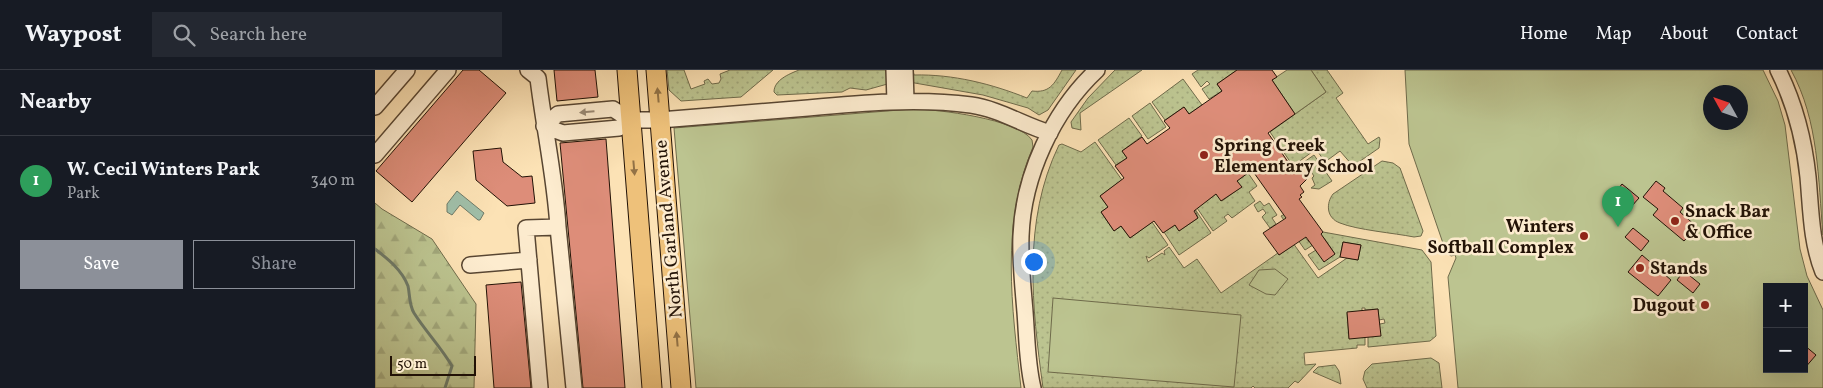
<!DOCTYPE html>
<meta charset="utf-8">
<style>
body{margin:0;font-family:Vollkorn,serif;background:#242831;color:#f1f3f6}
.controls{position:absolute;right:15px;bottom:15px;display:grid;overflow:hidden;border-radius:0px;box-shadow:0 5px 20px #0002}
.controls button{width:45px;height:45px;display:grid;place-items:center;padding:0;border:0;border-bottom:1px solid #363941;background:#171b24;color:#f1f3f6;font:25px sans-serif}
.compass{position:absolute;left:1328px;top:15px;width:45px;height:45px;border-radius:50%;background:#171b24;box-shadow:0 5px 20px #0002;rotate:310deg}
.scale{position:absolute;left:15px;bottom:12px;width:86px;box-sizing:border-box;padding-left:5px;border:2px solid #221206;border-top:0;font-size:14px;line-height:18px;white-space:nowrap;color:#221206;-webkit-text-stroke:4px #fdeccf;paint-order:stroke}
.you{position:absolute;left:658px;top:191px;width:18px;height:18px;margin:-12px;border:4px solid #fff;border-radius:50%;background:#1a73e8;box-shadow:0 0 0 8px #1a73e833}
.badge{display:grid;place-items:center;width:32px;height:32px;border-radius:50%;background:#8c9099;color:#fff;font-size:16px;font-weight:700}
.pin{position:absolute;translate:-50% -41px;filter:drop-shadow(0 1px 2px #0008)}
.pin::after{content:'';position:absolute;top:26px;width:18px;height:15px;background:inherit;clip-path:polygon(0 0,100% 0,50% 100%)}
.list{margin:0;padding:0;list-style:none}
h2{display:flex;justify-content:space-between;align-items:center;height:65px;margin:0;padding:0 20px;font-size:21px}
h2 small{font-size:16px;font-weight:400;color:#9ea1a6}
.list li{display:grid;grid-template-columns:32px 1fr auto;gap:15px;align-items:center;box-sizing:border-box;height:90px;padding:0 20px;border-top:1px solid #363941}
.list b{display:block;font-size:19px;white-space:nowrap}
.list p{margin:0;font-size:16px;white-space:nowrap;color:#9ea1a6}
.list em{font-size:16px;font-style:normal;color:#9ea1a6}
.actions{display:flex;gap:10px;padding:15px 20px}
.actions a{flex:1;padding:11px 0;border:1px solid #8c9099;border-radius:0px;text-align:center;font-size:18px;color:#8c9099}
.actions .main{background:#8c9099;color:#fff}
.icon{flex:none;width:28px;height:28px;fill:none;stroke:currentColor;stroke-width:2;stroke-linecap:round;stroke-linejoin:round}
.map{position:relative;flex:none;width:1448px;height:318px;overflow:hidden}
header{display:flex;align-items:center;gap:30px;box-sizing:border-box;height:70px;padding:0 25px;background:#171b24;border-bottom:1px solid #363941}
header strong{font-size:24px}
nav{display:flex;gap:28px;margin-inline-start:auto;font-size:18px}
.search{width:350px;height:45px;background:#242831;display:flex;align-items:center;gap:12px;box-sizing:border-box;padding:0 18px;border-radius:0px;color:#9ea1a6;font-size:19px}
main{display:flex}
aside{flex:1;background:#171b24}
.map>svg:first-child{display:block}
</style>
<header>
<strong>Waypost</strong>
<div class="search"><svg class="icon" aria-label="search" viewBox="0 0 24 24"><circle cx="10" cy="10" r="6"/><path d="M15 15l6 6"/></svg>Search here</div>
<nav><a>Home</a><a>Map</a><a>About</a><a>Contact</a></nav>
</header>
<main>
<aside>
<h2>Nearby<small></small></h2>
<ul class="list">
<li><span class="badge" style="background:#2e9e5b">1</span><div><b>W. Cecil Winters Park</b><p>Park</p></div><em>340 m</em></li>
</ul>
<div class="actions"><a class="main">Save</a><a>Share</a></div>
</aside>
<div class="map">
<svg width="1448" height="318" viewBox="0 0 1448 318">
<defs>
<pattern id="grass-dots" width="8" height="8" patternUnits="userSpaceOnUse" patternTransform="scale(1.25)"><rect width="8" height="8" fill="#bcc490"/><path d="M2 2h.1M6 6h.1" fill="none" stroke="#a1a77b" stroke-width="1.8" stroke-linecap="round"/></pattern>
<pattern id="forest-firs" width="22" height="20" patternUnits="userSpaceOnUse" patternTransform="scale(1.25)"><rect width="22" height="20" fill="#bcc490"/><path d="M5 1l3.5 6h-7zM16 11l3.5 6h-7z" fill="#a1a77b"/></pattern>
</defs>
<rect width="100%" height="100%" fill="#fce2b5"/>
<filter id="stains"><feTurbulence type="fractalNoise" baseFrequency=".004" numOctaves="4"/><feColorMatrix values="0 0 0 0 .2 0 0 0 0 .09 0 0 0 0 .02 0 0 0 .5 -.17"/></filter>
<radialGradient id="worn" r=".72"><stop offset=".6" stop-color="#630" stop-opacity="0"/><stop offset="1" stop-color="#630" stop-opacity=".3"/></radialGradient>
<path fill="url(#grass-dots)" stroke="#6f6b4b" d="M292 0H309L316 19 330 14 329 11 333 9 337 14 344 13 346 9 345 4 355 0H398L366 27 306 31 294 20Z
M424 0H516V13L491 20 475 18 467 22 402 25 399 22C399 10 414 4 424 0Z
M534 0H538L539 5C578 4 617 14 652 28L657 21C674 23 679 15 687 0H701L673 40 664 45 653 38 608 25 534 12Z
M740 0H767L705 43 706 60 697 58 696 52 713 28Z
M823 0H862L842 14 847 21 834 29 827 19 835 14 832 11 826 17 817 4Z
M936 0H952L968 23 961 28 993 74 1004 67 1005 69 1004 78 978 96 965 81 950 92 941 79 918 96 895 62 951 22Z
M808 9 827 35 814 44 809 37 790 50 777 32Z
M775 33 791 57 773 69 757 46Z
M754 48 767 66 747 81 752 88 741 95 723 70Z
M720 72 747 110 725 126 733 137 726 142 739 161 746 156 755 168 777 152 793 175 774 188 771 186 773 192 787 183 790 185 789 181 794 177 809 198 822 189 846 223 903 183 904 185 917 176 913 166 943 208 972 188 983 190 986 175 968 172 965 187 944 200 933 185 941 180 960 184 949 168 930 180 906 146 910 144 934 172 948 162 1047 180 1056 192 1061 266 1055 271 993 277V267L1005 254 1010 253 1009 249 1004 250 1003 239 990 240V238H987V241L972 243 974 268 990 267V275H982V278L929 283 930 295 941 294 923 313 920 311 913 318H880L878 316 876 318H668C657 237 647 151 684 75L687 74 706 82Z
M939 85 957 111 944 119 936 118 940 115 937 108 939 106 929 92Z
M1007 91 1018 93 1025 98 1048 161 1046 166 1039 167C1019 163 982 160 965 153 951 148 951 133 958 124Z
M873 103 882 116 874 122 880 131 857 148 853 144 849 147 852 151 838 161 822 138 841 124 847 131 866 117 862 111Z
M885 131 889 136 894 133 902 145 897 148 901 154 895 158 887 147 891 143 888 139 883 142 879 135Z
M820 139 836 163 804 185 789 162 800 155 804 161 823 148Z
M1056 288 1064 293 1067 318H992L988 309 990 301 997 294Z
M960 295 964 301 966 314 938 302 943 297Z"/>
<path fill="url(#forest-firs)" stroke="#6f6b4b" d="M0 133 7 139 57 169 101 234 99 318H0Z"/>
<path fill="#bcc490" stroke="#6f6b4b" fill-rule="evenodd" d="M912 0H936L951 22 920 44 897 10Z
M1030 0H1388L1403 31 1410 55 1425 179 1432 206 1448 240V318H1083L1073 207 1081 188 1080 185 1076 186 1071 182 1034 74ZM1336 22H1366V52H1336ZM1392 217H1429V299H1392Z
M1416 0H1448V165C1443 109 1444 51 1416 0Z
M537 39C562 39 643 49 657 70L658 77C625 154 637 237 646 318H321L299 58Z
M900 199 913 209 900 225 891 224 874 215 884 200Z
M678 228 866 245 859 317 673 302Z"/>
<path fill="#a0bfa9" stroke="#6e7a68" d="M82 121 109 143 105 150H103L85 135 77 145 72 142V134Z"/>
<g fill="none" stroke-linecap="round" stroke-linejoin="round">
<path stroke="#6e7a68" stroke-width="3" d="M0 179C13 189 27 200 33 216 35 225 34 235 39 243 51 262 66 277 77 296L70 318"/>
</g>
<path fill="#dd8d79" stroke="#221206" d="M88 0H104L131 23 37 132 1 101Z
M179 0H220L223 27 182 31Z
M862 0H897L902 7 897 10 920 44 893 63 920 102 926 98 933 108 925 116 929 122 925 125 927 127 924 129 948 162 946 164 960 184 949 192 931 167 904 185 888 163 911 148 877 100 862 111 867 117 846 131 841 124 819 141 823 148 804 161 800 155 788 163 779 151 755 168 746 156 739 161 726 142 733 137 725 126 749 108 740 96 752 88 747 81 767 67 772 74 795 58 789 51 809 37 814 44 847 21 842 14Z
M231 69 250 318H208L185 73Z
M126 78 128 92 147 107 157 106 160 133 132 136 101 110 98 81Z
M1281 111 1290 118 1288 121 1308 138 1305 142 1322 157 1309 171 1278 145 1283 139 1268 127Z
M1247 114 1264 128 1256 137 1240 123Z
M1258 158 1274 171 1266 181 1250 167Z
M968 172 986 175 983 190 965 187Z
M1267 185 1296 210 1283 226 1253 202Z
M1309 201 1325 214 1318 223 1302 210Z
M146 212 156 318H119L111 215Z
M1003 239 1006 266 974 269 972 242Z
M1429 275 1441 285 1429 299Z"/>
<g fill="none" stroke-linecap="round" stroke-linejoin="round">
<defs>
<path id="minor" d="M153 0 163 8C169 58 180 107 183 157L151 158 165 318
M519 0 520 32
M530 0 531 30
M1403 0C1420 34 1429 69 1433 107 1436 140 1436 172 1448 202
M0 37 32 0
M255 50H285C334 46 384 42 433 38 487 33 543 28 596 35 624 39 648 55 675 63
M169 56 183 44 238 39 255 50
M169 56 188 63 244 58 255 50
M0 85 73 0
M183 157 199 318
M95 195 154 190
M658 318C652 294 652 267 650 242 648 217 645 191 646 166 648 106 678 41 722 0"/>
<path id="major" d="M252 0 277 318
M281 0 306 318"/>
</defs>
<use href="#minor" stroke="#584632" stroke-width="18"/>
<use href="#major" stroke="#221206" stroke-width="21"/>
<use href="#minor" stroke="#fdeccf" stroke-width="15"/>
<use href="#major" stroke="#eec17a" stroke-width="19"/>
</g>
<defs><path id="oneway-solid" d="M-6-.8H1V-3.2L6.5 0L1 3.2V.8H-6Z" transform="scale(1.25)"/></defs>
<g fill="#927246">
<use href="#oneway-solid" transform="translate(283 25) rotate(-95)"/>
<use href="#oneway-solid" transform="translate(259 98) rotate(85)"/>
<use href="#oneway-solid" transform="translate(302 269) rotate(-95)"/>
</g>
<use fill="#9a8a75" href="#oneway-solid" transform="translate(212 42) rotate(175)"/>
<g fill="#8f2418" stroke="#fdeccf" stroke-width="2">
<circle cx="829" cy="85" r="5"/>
<circle cx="1300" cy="151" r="5"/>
<circle cx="1209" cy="166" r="5"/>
<circle cx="1265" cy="198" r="5"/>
<circle cx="1330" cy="235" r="5"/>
</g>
<g text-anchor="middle" stroke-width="5" stroke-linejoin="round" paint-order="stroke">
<g font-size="18" font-weight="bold" fill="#221206" stroke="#fdeccf" text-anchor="start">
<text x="839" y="81">Spring Creek<tspan x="839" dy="21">Elementary School</tspan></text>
<text x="1310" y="147">Snack Bar<tspan x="1310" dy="21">&amp; Office</tspan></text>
<text x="1199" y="162" text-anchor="end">Winters<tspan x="1199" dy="21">Softball Complex</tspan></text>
<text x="1275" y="204">Stands</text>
<text x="1320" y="241" text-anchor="end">Dugout</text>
</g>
<g font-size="18" fill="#221206" stroke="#fdeccf">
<text transform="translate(293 159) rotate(-95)" y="6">North Garland Avenue</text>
</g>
</g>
<rect width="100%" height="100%" filter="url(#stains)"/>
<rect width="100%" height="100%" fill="url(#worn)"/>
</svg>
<div class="controls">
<button>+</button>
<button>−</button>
</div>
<svg class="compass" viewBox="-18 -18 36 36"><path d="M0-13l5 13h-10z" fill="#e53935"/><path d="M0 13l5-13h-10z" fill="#9ea1a6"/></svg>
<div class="scale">50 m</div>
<div class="you"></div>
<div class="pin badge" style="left:1243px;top:157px;background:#2e9e5b">1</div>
</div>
</main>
